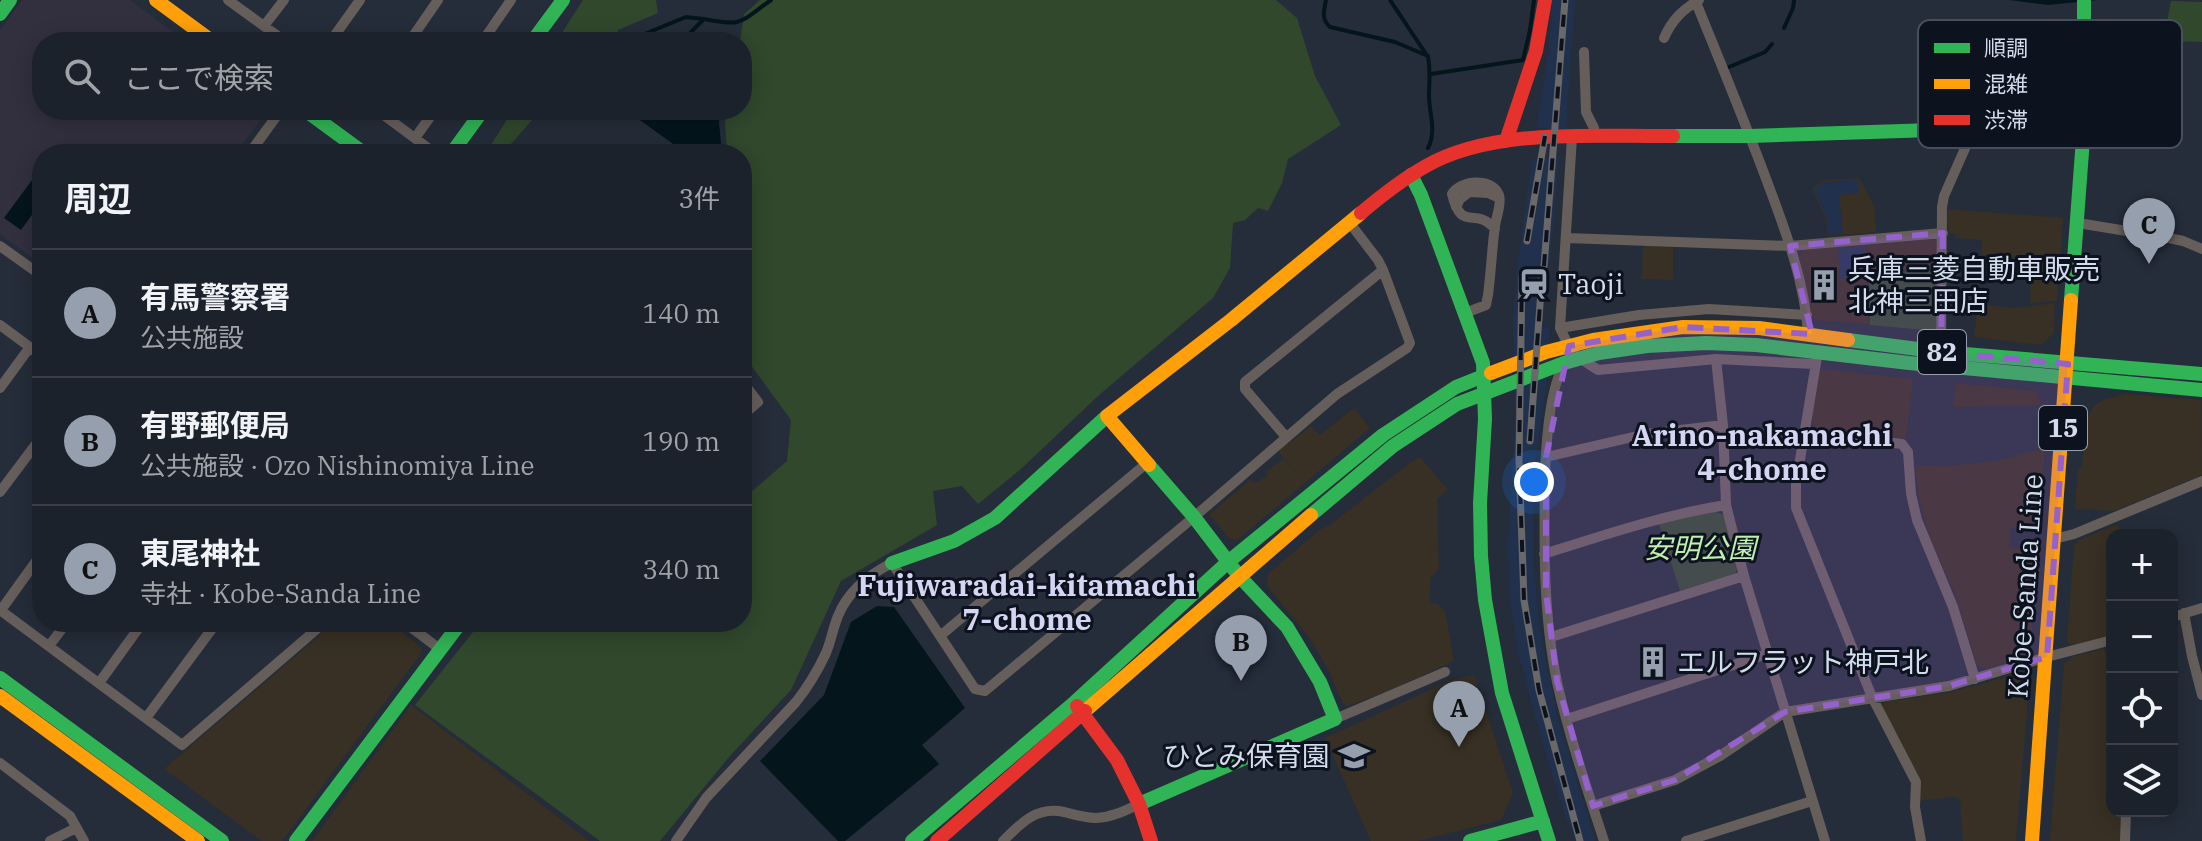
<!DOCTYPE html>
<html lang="ja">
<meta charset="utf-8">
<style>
body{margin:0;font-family:"IBM Plex Serif","Noto Sans JP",serif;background:#252a34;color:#f1f3f6}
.controls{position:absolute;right:24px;bottom:24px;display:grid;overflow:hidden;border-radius:16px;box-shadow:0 4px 20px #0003}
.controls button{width:72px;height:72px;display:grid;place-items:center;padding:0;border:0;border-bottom:2px solid #3a3f48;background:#1c222c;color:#f1f3f6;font:40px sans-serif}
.you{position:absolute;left:1534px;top:482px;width:28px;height:28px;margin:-20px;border:6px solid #fff;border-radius:50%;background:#1a73e8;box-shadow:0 0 0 12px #1a73e833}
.badge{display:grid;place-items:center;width:52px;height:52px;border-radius:50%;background:#959fae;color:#111;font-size:26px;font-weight:700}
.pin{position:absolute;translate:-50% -66px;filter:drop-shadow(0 2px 4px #0008)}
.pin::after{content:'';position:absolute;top:42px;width:28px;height:24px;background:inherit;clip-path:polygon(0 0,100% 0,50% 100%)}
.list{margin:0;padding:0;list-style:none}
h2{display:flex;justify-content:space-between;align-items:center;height:104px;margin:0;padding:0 32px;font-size:34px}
h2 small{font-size:26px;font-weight:400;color:#a0a4a9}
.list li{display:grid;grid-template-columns:52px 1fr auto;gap:24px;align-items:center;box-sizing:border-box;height:128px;padding:0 32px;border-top:2px solid #3a3f48}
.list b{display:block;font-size:30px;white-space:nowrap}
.list p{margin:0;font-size:26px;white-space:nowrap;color:#a0a4a9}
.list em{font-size:26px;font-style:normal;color:#a0a4a9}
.icon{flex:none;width:44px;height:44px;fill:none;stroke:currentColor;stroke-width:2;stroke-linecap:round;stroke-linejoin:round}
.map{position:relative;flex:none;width:2202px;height:841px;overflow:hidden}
.search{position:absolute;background:#1c222c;box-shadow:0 4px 20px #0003;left:32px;top:32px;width:720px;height:88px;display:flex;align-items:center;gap:20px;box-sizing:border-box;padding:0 28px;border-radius:32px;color:#a0a4a9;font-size:30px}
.panel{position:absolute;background:#1c222c;box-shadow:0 4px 20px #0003;left:32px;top:144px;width:720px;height:488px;border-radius:32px}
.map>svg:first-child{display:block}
</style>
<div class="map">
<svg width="2202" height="841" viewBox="0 0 2202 841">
<rect width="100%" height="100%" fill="#252d3a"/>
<path fill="#383024" d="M1859 178 1874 205 1876 232 1828 236 1826 219 1812 189 1824 180Z
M1948 209 2063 218 2057 301 2030 303 2032 258 1982 255V240L1956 238 1954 233 1950 234 1947 220Z
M1934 239 1940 243 1939 268 1869 273 1868 245Z
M1865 245 1869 324 1815 320 1809 314 1799 256 1804 250Z
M1643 246H1673V280L1642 279Z
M2055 303 2054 333 2041 345 1974 337 1978 304 2014 308Z
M1822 369 1913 379 1906 439 1817 429 1812 422 1816 374Z
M1956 383 2037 391 2041 405 1953 407Z
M2128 394 2201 400 2202 475 2114 511 2075 509 2078 469 2082 468 2084 432 2090 412 2094 406 2105 399Z
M1354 408 1370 428 1237 540 1230 539 1210 516V514L1250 480 1255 483 1268 475 1266 472 1283 459 1295 472 1278 451 1283 445 1292 441 1311 426 1320 435Z
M2045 448 2039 530 2010 528 2009 548 2038 550 2030 651 2025 657 1984 669 1977 665 1956 596 1930 538 1919 499 1915 465 1947 466 1996 461Z
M1420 457 1448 490 1437 499 1439 568 1435 574 1431 576 1429 603 1437 604 1445 611 1454 661 1397 687 1348 706 1343 704 1328 669 1308 636 1267 586 1268 574 1319 530 1330 525 1411 462Z
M2118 524 2123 535H2112V636L2072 645 2067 641 2074 546 2079 540Z
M335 622H389L421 647 422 652 282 841H262L164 769Z
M2103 649 2110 653 2112 658V811H2122L2120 841H2050L2064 664 2072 657Z
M2024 672 2028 675 2027 711 2016 841H1963L1960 799 1955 797 1919 801 1882 707 1885 702 1952 692Z
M1474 675 1513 793 1501 820 1418 841H1371L1325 738 1452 680Z
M411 705 589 841H312Z"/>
<path fill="#21314d" d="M1552 0H1575L1566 129 1537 128 1549 48Z
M1559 156 1550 264H1545L1541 328H1550L1547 380 1536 457 1533 517 1534 571 1540 631 1557 715 1595 841H1576L1564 813 1537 724 1518 652 1509 590 1508 540 1515 414 1513 324 1516 278 1532 159Z
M1858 179 1859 193 1839 195 1843 234 1829 235 1827 218 1814 190 1824 182Z
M1863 246 1866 277 1840 279 1838 248Z"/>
<path fill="#322f3f" d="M22 0H130L187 42H42V110H268L235 154H42V265L0 234V30Z"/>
<path fill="#31482d" d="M583 0H656L658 13 618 30 616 42H556Z
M760 0H1276L1297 18 1315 76 1341 125 1288 159 1282 183 1268 211 1258 208 1245 220 1233 223 1230 268 1213 298 1098 396 1021 469 978 504 962 486 933 491 937 525 841 581 791 690 729 757 660 841H600L415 705 481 622H742V496L749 494 787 461 791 420 742 353V154H727L725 120 728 110H742V42H740L744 14Z
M2171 1 2202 2V42L2173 41 2167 22Z
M513 110H541L502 154H485Z
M1936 270V331L1870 325 1869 275Z
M1713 511 1724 515 1738 567 1735 574 1680 591 1659 524Z"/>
<path fill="#05151c" d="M2009 0H2098L2048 5Z
M612 110H722L719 122 722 154H687L637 118Z
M32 180 42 187V201L21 230 4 218Z
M877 606 894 607 965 708 922 745 939 764 845 841H838L760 761 824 695 851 622Z"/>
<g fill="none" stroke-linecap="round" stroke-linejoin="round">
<path stroke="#05151c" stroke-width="4" d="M1326 0C1324 11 1321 19 1330 27L1395 42 1428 56C1431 73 1429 80 1429 96 1429 113 1437 131 1428 148
M1390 0 1426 54
M1784 28 1793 8 1794 0
M625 42 686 17 704 19
M688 42 691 32 704 19C743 27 740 22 771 0
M1729 67 1765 52 1772 44
M1431 74 1523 60 1530 30 1534 0
M582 114 585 110"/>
<path stroke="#665e5b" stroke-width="10" d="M228 0 286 42
M1695 0C1720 61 1745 122 1768 184 1786 232 1805 283 1808 334
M264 26 284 0
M1664 38C1672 20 1682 10 1699 0
M330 42 360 0
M409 42 438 0
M482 42 511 0
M1584 52 1586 112 1594 128 1592 137
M377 110 436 154
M1572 137 1560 328 1572 353 1598 370 1716 359 1814 364
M415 138 435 110
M249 154 281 110
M291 154 292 152 295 154
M1456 207 1460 199 1469 192 1488 193 1497 197
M2078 223 2169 238 2183 241 2202 249
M1567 238 1790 246 1943 233
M0 246 42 276
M1465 313 1486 305 1488 295C1491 272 1492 248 1495 226 1496 217 1502 204 1499 195 1492 177 1460 180 1452 194 1462 234 1474 205 1495 229
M0 325 42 356
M1560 328 1639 315 1709 309 1807 315
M1818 351 1796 484V508L1872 697 1916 782 1915 807 1921 841
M1941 352 1942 207 1944 196 1974 128
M1716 359 1723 425 1726 505 1744 576 1825 841
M1566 361C1549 387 1546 444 1545 475 1544 544 1543 614 1557 682 1569 736 1587 789 1604 841
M742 381 758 402 742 416
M0 388 30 347
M1806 433 1902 444 1908 452 1911 494 1917 520 1953 607 1975 679
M1286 437 1245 389V382L1383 270
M1546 457 1646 434 1723 425
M0 492 42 436
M2054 539 2074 534 2202 481
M1544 554C1604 535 1663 515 1726 505
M0 610 182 745 325 622
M1 610 42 553
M2184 613 2192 656 2202 695
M2172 617 2202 608
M404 622 441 650
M940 636 1147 463
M1551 637 1744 576
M49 646 67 622
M99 683 143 622
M146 718 217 622
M1335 719 1445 672
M1567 719 1767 654
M0 763 70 816 84 841
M1593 806 1675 780 1720 756 1785 712 1949 686 2047 657 2112 640
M50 841 76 828
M676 841 706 798 796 702C808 687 818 670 826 653 831 641 833 628 838 616 848 591 868 575 892 563L975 689 985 691 1194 517 1337 394 1407 348 1410 343 1383 270 1378 260 1349 222
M1003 841C1021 823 1037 806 1064 812 1075 815 1085 818 1096 818 1112 817 1125 811 1139 804
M1686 841 1812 801
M2125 841 2126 811"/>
<path stroke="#30b455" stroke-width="14" d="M0 14 10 0
M532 42 563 0
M305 110 365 154
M1673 136H1750L2084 125
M451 154 483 110
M1411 175 1421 195 1483 363 1485 419 1480 503 1481 556 1485 600 1502 693 1549 841
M2071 300 2084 125V0
M1848 340 1941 352 2202 374
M1311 515 1393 446 1457 404 1564 363 1599 353 1647 346 1706 343 1756 345 1909 363 2202 390
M892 563 954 541 995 518 1107 416
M0 678 222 841
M1139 804 1335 719 1320 682 1287 627 1239 576 1194 517 1149 465
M296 841 461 622
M912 841 1075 702 1228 562 1383 435 1456 387 1491 373
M1470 841 1543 821"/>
<path stroke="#ff9f0a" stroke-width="14" d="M156 0 213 42
M1491 373 1546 352 1593 340 1683 327 1759 328 1848 340
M1149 465 1107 416 1231 320 1361 213
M0 696 198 841
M1085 711 1311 515
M2032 841 2071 300"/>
<path stroke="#e5322d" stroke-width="14" d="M1506 141 1536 51 1545 0
M1361 213C1381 196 1403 179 1426 166 1494 127 1596 137 1673 136
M1077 706 1117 760 1139 804 1151 841
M937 841 1085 711"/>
<defs>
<path id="rail" d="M1527 241 1545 136
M1544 266 1565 0
M1522 276 1519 460 1524 600 1539 690 1580 841
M1530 441 1542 277"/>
</defs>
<use href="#rail" stroke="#6b686a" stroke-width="7"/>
<use href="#rail" stroke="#0d131e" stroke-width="4" stroke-dasharray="12" stroke-linecap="butt"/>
</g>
<path fill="#9561cc" fill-opacity="0.2" stroke="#9561cc" stroke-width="6" stroke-dasharray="16 10" stroke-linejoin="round" d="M1943 233 1941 352 2068 364 2047 657 1949 686 1785 712 1675 780 1593 806 1557 681 1546 592V457L1569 346 1683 327 1812 334 1790 246Z"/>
<defs>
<symbol id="station-bare" viewBox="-9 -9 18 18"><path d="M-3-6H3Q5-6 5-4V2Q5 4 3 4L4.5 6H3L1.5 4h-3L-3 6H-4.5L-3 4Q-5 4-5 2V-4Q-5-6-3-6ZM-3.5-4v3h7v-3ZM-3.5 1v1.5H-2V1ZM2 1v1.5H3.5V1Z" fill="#959fae" stroke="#0d131e" stroke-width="2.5" paint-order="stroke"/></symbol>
<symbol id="building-bare" viewBox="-9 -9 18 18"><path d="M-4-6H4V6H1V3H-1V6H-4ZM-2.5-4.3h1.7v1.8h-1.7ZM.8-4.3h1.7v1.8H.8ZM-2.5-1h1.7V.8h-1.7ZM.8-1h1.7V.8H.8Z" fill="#959fae" stroke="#0d131e" stroke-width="2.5" paint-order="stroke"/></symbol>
<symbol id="school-bare" viewBox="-9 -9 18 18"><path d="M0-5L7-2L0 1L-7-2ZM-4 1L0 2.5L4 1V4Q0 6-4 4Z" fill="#959fae" stroke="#0d131e" stroke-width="2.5" paint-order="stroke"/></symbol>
</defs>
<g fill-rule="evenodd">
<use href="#station-bare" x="1512" y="262" width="44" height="44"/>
<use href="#building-bare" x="1802" y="263" width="44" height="44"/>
<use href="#building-bare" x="1631" y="640" width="44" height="44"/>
<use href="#school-bare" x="1332" y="734" width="44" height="44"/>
</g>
<g text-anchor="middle" stroke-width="6" stroke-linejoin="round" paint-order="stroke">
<g fill="#0d131e" stroke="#97a0ae" stroke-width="2">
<rect x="1918" y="330" width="48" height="44" rx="6"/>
<rect x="2039" y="406" width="48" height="44" rx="6"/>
</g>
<g font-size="26" font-weight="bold" fill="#d2dcec">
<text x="1942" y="361">82</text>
<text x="2063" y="437">15</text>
</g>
<g font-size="28" fill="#d2dcec" stroke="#0d131e" text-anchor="start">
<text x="1848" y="279">兵庫三菱自動車販売<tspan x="1848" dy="32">北神三田店</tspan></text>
<text x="1558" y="294">Taoji</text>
<text x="1677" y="672">エルフラット神戸北</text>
<text x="1330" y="766" text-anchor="end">ひとみ保育園</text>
</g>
<g font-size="28" font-style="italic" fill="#beefaf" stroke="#0d131e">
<text x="1700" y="558">安明公園</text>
</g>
<g font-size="28" fill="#d2dcec" stroke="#0d131e">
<text transform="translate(2025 586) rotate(-86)" y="10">Kobe-Sanda Line</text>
</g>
<g font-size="30" font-weight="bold" fill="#d3d5f2" stroke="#0d131e">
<text x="1762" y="446">Arino-nakamachi<tspan x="1762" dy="34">4-chome</tspan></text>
<text x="1027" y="596">Fujiwaradai-kitamachi<tspan x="1027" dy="34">7-chome</tspan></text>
</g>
</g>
<rect x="1918" y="20" width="264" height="128" rx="12" fill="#0d131e" stroke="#484f5c" stroke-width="2"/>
<rect x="1934" y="43" width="36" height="10" fill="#30b455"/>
<rect x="1934" y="79" width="36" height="10" fill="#ff9f0a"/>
<rect x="1934" y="115" width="36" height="10" fill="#e5322d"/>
<g font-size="22" fill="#d2dcec">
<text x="1984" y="56">順調</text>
<text x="1984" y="92">混雑</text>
<text x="1984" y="128">渋滞</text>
</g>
</svg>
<div class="controls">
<button>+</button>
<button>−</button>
<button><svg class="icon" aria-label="locate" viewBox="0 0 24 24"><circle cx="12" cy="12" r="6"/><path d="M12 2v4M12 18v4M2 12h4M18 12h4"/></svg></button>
<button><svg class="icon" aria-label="layers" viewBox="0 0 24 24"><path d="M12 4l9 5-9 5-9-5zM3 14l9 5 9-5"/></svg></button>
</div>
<div class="you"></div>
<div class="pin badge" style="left:1459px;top:747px">A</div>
<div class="pin badge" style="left:1241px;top:681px">B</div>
<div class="pin badge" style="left:2149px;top:264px">C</div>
<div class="search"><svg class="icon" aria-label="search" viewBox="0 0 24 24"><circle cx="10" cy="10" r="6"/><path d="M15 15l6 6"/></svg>ここで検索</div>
<section class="panel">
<h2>周辺<small>3件</small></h2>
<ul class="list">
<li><span class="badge">A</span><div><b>有馬警察署</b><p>公共施設</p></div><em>140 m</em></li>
<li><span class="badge">B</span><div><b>有野郵便局</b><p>公共施設 · Ozo Nishinomiya Line</p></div><em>190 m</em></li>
<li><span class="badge">C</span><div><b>東尾神社</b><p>寺社 · Kobe-Sanda Line</p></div><em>340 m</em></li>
</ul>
</section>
</div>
